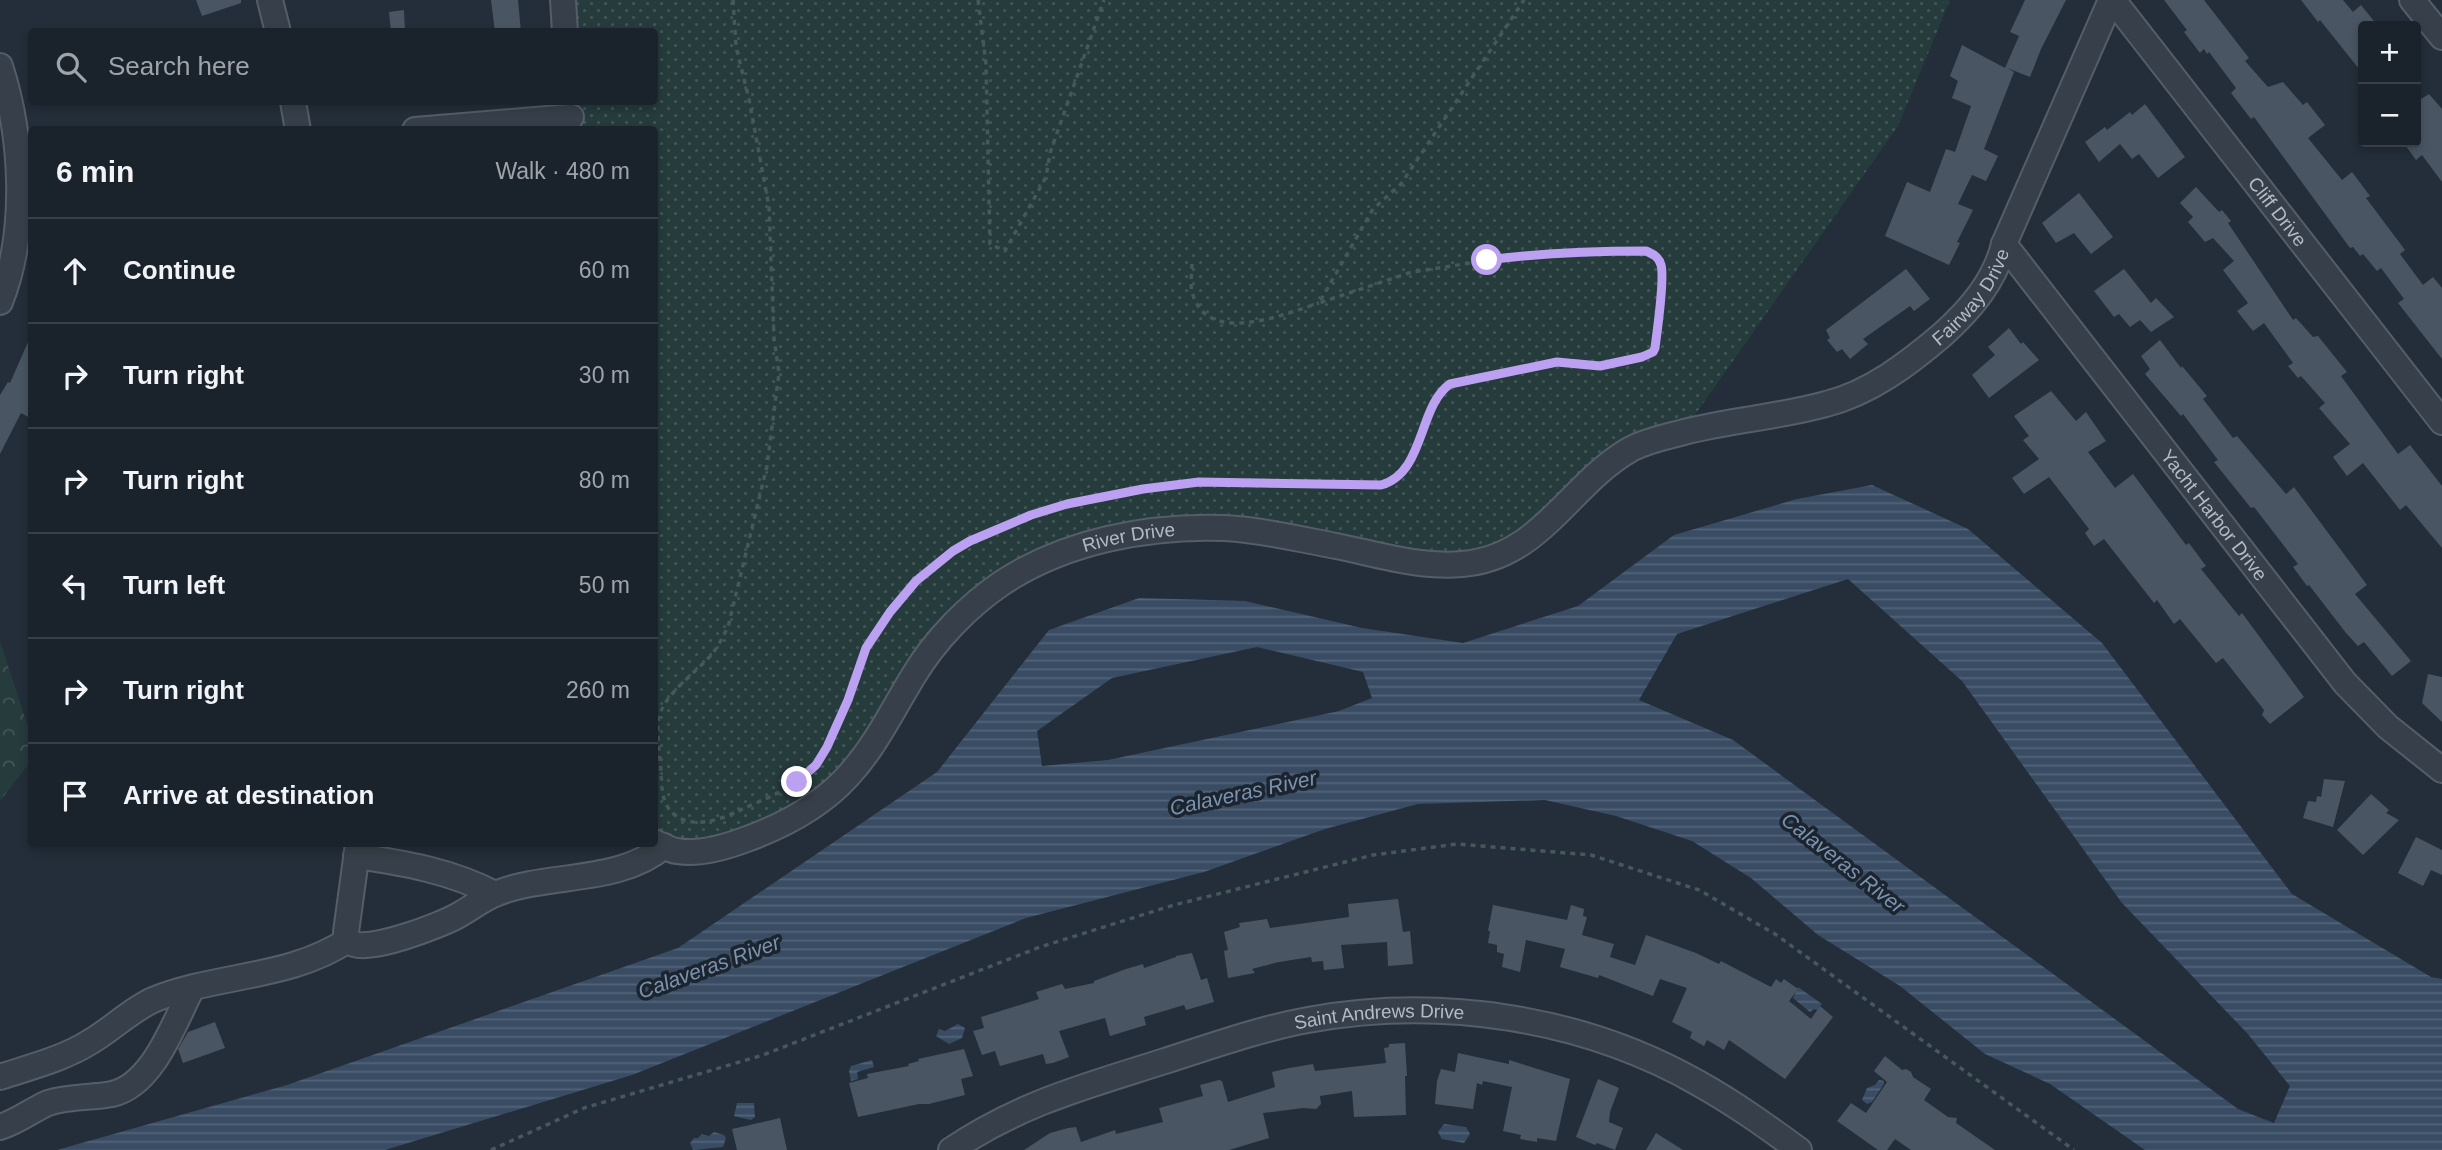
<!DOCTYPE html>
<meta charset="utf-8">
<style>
body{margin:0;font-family:Arial,sans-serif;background:#232a34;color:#f1f3f6}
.controls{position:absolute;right:21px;top:21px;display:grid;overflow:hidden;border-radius:7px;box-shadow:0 4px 10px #0003}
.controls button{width:63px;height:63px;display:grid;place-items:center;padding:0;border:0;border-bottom:2px solid #383f48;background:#1a222c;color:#f1f3f6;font:35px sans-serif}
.stop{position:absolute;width:21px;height:21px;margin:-16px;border:5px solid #bca0f2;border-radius:50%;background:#fff}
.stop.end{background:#bca0f2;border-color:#fff;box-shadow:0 2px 7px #0008}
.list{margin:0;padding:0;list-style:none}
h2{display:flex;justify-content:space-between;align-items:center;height:91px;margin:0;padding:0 28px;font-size:30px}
h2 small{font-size:23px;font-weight:400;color:#9fa4a9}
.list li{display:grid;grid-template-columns:46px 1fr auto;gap:21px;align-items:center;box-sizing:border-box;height:105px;padding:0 28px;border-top:2px solid #383f48}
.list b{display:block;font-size:26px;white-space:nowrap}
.list em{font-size:23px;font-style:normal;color:#9fa4a9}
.icon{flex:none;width:38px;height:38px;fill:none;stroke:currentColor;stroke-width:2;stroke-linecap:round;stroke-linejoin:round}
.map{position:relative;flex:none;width:2442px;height:1150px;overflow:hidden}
.search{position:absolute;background:#1a222c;box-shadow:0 4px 10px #0003;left:28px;top:28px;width:630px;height:77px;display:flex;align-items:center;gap:18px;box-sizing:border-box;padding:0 24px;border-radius:7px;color:#9fa4a9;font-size:26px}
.panel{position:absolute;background:#1a222c;box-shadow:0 4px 10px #0003;left:28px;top:126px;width:630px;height:721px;border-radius:7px}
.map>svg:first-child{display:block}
</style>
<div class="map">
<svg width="2442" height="1150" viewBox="0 0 2442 1150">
<defs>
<pattern id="grass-dots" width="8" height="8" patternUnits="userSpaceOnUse" patternTransform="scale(1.75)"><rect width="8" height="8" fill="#263b3c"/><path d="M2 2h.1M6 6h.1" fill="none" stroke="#435557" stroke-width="1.8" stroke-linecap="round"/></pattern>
<pattern id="park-crowns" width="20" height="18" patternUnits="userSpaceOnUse" patternTransform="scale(1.75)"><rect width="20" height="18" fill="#263b3c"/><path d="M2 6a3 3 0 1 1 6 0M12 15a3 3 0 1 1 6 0" fill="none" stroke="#435557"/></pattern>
<pattern id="water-rules" width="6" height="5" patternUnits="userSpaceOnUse" patternTransform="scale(1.75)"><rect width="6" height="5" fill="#394c63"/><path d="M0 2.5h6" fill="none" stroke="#536478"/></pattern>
</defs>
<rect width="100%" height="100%" fill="#232e3a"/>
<path fill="url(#grass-dots)" d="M564 0H1950L1898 126 1683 432 1627 452 1484 561 1229 528 1067 551 970 609 820 802 676 851 654 838V130L573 129 571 102H654V32L566 31Z"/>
<path fill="url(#park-crowns)" d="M0 641 32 739 31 761 0 801Z"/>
<path fill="url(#water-rules)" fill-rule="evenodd" d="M1872 485 1968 529 2102 643 2292 894 2431 977 2442 979V1150H2145L2050 1084 1985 1054 1900 986 1818 935 1751 878 1692 841 1616 816 1545 800 1418 804 1325 829 1204 872 1026 918 632 1075 385 1150H57L287 1085 678 948 937 772 1049 630 1139 598 1245 601 1362 628 1463 643 1578 606 1674 535 1797 499ZM1848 579 1962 681 2122 903 2247 1033 2290 1086 2274 1123 2238 1109 1733 740 1639 700 1677 634ZM1257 647 1363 672 1372 698 1339 711 1108 760 1042 766 1037 731 1112 678Z
M1798 987 1822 1004 1817 1010 1814 1009 1810 1012 1793 998Z
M958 1024 965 1028 962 1038 949 1044 936 1036 939 1029 945 1031Z
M872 1060 874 1067 857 1072 858 1079 851 1081 849 1071 851 1066Z
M1879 1080 1884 1081V1084L1872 1102 1867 1104 1862 1100 1867 1088 1875 1085Z
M737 1103H754L755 1117 751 1120 734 1116Z
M1444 1124 1466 1127 1470 1134 1464 1143 1442 1139 1438 1132Z
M714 1132 724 1135 726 1138 723 1147 693 1150 690 1143 694 1138H698L702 1134 709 1136Z"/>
<path fill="#495563" d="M196 0H241V3L202 16Z
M491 0H518L521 32H495Z
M2025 0H2066L2041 49 2030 77 2007 68 2014 72 1984 149 1998 156 1986 181 1972 175 1958 204 1973 210 1957 242 1960 243 1949 265 1885 236 1907 182 1930 192 1946 149 1955 152 1971 106 1952 98 1958 81 1950 76 1962 45 2005 68 2019 36 2010 32Z
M2164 0H2204L2249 58 2245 61 2268 87 2283 82 2303 105 2307 102 2325 125 2308 138 2342 180 2352 172 2370 196 2366 198 2405 250 2400 254 2423 285 2433 277 2442 288V359L2398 303 2404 299 2381 268 2377 271 2363 254 2360 256 2353 247 2350 248 2254 117 2251 119 2231 93 2236 88 2209 52 2207 54 2204 49 2200 53 2184 32 2187 30Z
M2301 0H2343L2353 12 2361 5 2378 26H2363V74L2320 20 2318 22Z
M404 10 405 32H391L389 12Z
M2429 94 2442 109V182L2422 155 2416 160 2403 142H2416V102Z
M2145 104 2185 157 2158 178 2139 154 2132 159 2120 144 2099 162 2085 142 2105 127 2107 130 2130 112 2132 115Z
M2196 187 2219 212 2222 210 2231 221 2228 223 2293 320 2296 318 2313 337 2318 336 2347 372 2341 376 2398 454 2410 445 2442 486V548L2406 505 2400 510 2363 463 2347 476 2333 457 2350 444 2319 408 2325 403 2301 376 2298 378 2288 366 2293 363 2264 323 2253 331 2237 311 2248 303 2223 270 2234 261 2213 238 2205 242 2188 222 2193 217 2180 203Z
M2079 193 2113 237 2091 254 2074 233 2056 243 2042 223Z
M1906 269 1930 299 1914 311 1910 306 1863 339 1868 344 1850 359 1842 349 1837 352 1827 340 1830 338 1826 330Z
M2124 269 2151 303 2156 298 2174 317 2151 332 2140 320 2130 327 2119 314 2114 317 2094 291Z
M2009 328 2021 344 2023 342 2039 360 1989 398 1972 375 1995 355 1988 347Z
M32 333V419L21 413 0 454V395L8 382 10 383Z
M2160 340 2181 368 2182 366 2207 396 2203 399 2233 438 2237 436 2286 494 2294 487 2367 585 2355 594 2411 661 2392 676 2364 642 2358 646 2346 633 2309 585 2307 586 2293 567 2298 564 2254 507 2251 508 2214 462 2218 460 2183 414 2181 416 2145 374 2150 369 2141 356Z
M2051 391 2076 421 2086 412 2106 441 2088 452 2115 488 2133 474 2186 545 2189 543 2206 566 2201 569 2239 616 2242 613 2304 697 2270 724 2262 715 2264 710 2223 658 2216 663 2180 619 2174 624 2157 600 2154 603 2104 539 2094 546 2085 533 2089 529 2049 477 2024 494 2012 478 2039 459 2023 440 2029 436 2014 416Z
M2428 674 2442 677V722L2422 703Z
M2324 779 2345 781 2333 827 2303 818 2308 801 2316 802 2317 796 2321 797Z
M2371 794 2389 810 2386 813 2399 820 2363 855 2337 830Z
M2416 837 2442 850V875L2431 870 2423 886 2398 873Z
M1398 899 1403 932 1410 931 1413 964 1388 966 1387 942 1341 945 1344 968 1324 970 1323 961 1312 962 1311 957 1279 962 1252 969 1255 973 1228 978 1224 951 1228 950 1224 932 1240 927 1239 923 1267 919 1270 928 1349 917 1348 904Z
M1493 905 1567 920 1571 905 1584 909 1583 916 1587 917 1582 935 1614 944 1610 957 1635 965 1646 935 1696 953 1719 964 1721 961 1771 987 1776 979 1781 983 1784 979 1798 989 1789 1001 1811 1019 1820 1006 1833 1017 1785 1079 1729 1040 1724 1050 1707 1040 1704 1046 1690 1038 1692 1032 1672 1022 1687 988 1660 979 1653 996 1599 975 1598 978 1560 967 1565 949 1526 940 1520 972 1502 967 1504 954 1497 952V945L1488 943 1490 931H1488Z
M1192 953 1201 980 1207 978 1214 1002 1186 1010 1184 1005 1144 1017 1146 1025 1110 1036 1105 1018 1059 1031 1069 1057 1053 1063 1046 1064 1043 1054 1000 1066 995 1051 982 1055 973 1031 984 1028 981 1017 1039 999 1036 992 1062 984 1065 989 1094 983V981L1126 969 1143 964 1144 968 1176 957V956Z
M215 1022 225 1048 183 1063 178 1049 188 1032Z
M1405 1043 1407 1076H1405L1406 1115 1354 1117 1352 1091 1320 1096 1321 1104 1316 1109 1303 1108 1263 1113 1269 1138 1229 1150H1024L1050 1133 1068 1128 1076 1127 1081 1142 1115 1130 1116 1134 1163 1122 1159 1108 1203 1096 1200 1085 1219 1080 1222 1081 1228 1102 1275 1087 1272 1072 1289 1068 1313 1064 1315 1071 1386 1063 1384 1048 1389 1047V1044Z
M964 1049 973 1076 961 1079 965 1095 929 1104H919L858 1117 849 1083 868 1078 867 1074 909 1066 908 1064 919 1061 918 1059Z
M1458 1053 1509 1064V1060L1570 1079 1556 1141 1537 1138V1142L1520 1139 1521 1135 1503 1131 1512 1087 1483 1081 1482 1085 1477 1083 1473 1109 1435 1104 1437 1081 1441 1069 1455 1072Z
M1885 1056 1902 1070 1906 1069 1911 1072 1913 1077 1931 1089 1924 1100 1948 1117 1957 1118 1956 1123 1995 1150H1911L1895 1139 1887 1150H1878L1837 1121 1851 1103 1866 1113 1887 1082 1874 1071Z
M1598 1079 1619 1088 1610 1112 1609 1122 1623 1128 1615 1150 1597 1143 1595 1145 1576 1137Z
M780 1118 787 1150H737L732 1129Z
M1656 1133 1683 1150H1646Z"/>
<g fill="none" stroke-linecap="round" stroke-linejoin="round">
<defs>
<g id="minor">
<path d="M270 0 278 32"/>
<path d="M563 0 565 32"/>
<path id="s1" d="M2113 0 2442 422"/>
<path d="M2412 0 2442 37"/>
<path d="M0 66C23 137 28 232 0 302"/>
<path d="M293 102 298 130"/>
<path d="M415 130 571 117"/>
<path id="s2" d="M2004 244 2345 683 2388 727 2442 770"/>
<path id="s3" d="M654 842C661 845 669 850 677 851 700 855 726 847 747 839 785 825 821 806 848 776 875 747 893 709 914 675 935 640 968 606 1002 583 1065 541 1150 525 1225 528 1262 530 1299 539 1336 546 1377 554 1419 568 1462 564 1541 558 1569 484 1631 449 1648 440 1666 437 1684 432 1731 420 1779 417 1826 404 1870 393 1908 364 1942 335 1970 310 1995 281 2004 244L2111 0"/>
<path d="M358 844 346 932C347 936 347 940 350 942 364 955 441 925 457 916 470 909 481 900 495 894 548 872 618 885 664 846"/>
<path d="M356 856C404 863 451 871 495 894"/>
<path d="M0 1077C30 1067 63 1059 90 1042 111 1030 131 1010 153 1000 216 974 290 979 348 940"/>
<path d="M0 1127C17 1122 32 1110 48 1103 69 1096 91 1098 112 1094 153 1085 174 1023 191 990"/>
<path id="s4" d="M951 1150C1021 1103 1086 1086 1165 1061 1212 1046 1259 1029 1308 1020 1439 996 1582 1017 1698 1083 1734 1103 1766 1126 1799 1150"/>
</g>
</defs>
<use href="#minor" stroke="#555d68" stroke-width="28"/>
<path stroke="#45585a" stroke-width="3.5" stroke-dasharray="5 5" stroke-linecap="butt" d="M733 0 736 47 749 99 769 207 774 338 779 373 767 466 728 627C723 636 719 645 713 653 698 671 664 694 659 717 656 734 660 755 661 771 662 788 661 804 675 815 693 829 720 820 738 811 764 799 796 788 815 766 838 738 849 694 861 661 872 632 897 598 920 578 935 565 951 551 968 542 1032 508 1128 485 1200 482 1230 480 1261 482 1291 483 1316 483 1372 493 1393 481 1423 464 1421 405 1450 384L1557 362 1600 366 1652 352 1655 348C1657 331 1665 279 1661 265 1659 257 1653 254 1645 251L1530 254 1438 268 1412 272 1319 303 1373 209 1401 184 1524 0
M978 0 986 64 990 244 1005 251 1046 177 1050 153 1104 0
M1192 264C1192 273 1190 283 1192 291 1205 348 1285 314 1319 303
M491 1150 584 1108 763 1055 1040 947 1174 905 1373 855 1457 844 1591 855 1699 890 1775 934 2074 1150"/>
<use href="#minor" stroke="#37404a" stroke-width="24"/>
</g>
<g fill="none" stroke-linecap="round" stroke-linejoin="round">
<path stroke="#bca0f2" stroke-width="9" d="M797 782 816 765 827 747 848 700 866 648 890 612 916 581 953 551 970 541 1031 515 1067 504 1143 489 1199 482 1381 485C1425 473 1418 406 1450 384L1557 362 1600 366 1642 357 1653 352 1655 348C1657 331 1665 279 1661 265 1659 257 1653 254 1646 251 1592 251 1540 253 1487 260"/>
</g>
<g text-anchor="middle" stroke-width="7" stroke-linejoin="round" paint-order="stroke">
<g font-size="19" fill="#b2bac6" stroke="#1c252f">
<text dy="7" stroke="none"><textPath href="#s1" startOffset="268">Cliff Drive</textPath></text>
<text dy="7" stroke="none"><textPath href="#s3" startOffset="1533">Fairway Drive</textPath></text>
<text dy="7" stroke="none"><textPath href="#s2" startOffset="343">Yacht Harbor Drive</textPath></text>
<text dy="7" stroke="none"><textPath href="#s3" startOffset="602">River Drive</textPath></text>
<text dy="7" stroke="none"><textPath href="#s4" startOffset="453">Saint Andrews Drive</textPath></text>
</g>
<g font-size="21" font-style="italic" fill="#7b92ad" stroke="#1c252f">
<text transform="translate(1243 793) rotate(-12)" y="7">Calaveras River</text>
<text transform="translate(1843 863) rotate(38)" y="7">Calaveras River</text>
<text transform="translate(709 967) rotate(-20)" y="7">Calaveras River</text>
</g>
</g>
</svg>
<div class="controls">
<button>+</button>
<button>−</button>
</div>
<div class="stop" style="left:1487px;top:260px"></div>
<div class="stop end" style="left:797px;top:782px"></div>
<div class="search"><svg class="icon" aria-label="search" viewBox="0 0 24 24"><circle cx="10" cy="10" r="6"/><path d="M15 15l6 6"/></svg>Search here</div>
<section class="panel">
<h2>6 min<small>Walk · 480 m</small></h2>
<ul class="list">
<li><svg class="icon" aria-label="ahead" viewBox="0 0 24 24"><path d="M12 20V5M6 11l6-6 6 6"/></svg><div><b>Continue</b></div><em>60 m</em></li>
<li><svg class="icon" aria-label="right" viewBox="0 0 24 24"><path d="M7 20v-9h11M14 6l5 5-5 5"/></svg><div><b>Turn right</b></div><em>30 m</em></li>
<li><svg class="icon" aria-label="right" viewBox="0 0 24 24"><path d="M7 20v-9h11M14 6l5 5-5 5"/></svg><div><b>Turn right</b></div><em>80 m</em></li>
<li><svg class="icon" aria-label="left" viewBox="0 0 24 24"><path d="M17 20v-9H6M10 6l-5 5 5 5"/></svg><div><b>Turn left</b></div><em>50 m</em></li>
<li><svg class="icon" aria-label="right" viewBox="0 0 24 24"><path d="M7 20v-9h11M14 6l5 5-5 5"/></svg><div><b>Turn right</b></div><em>260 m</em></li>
<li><svg class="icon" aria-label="arrive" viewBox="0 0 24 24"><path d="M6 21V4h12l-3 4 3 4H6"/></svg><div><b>Arrive at destination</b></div></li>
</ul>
</section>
</div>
